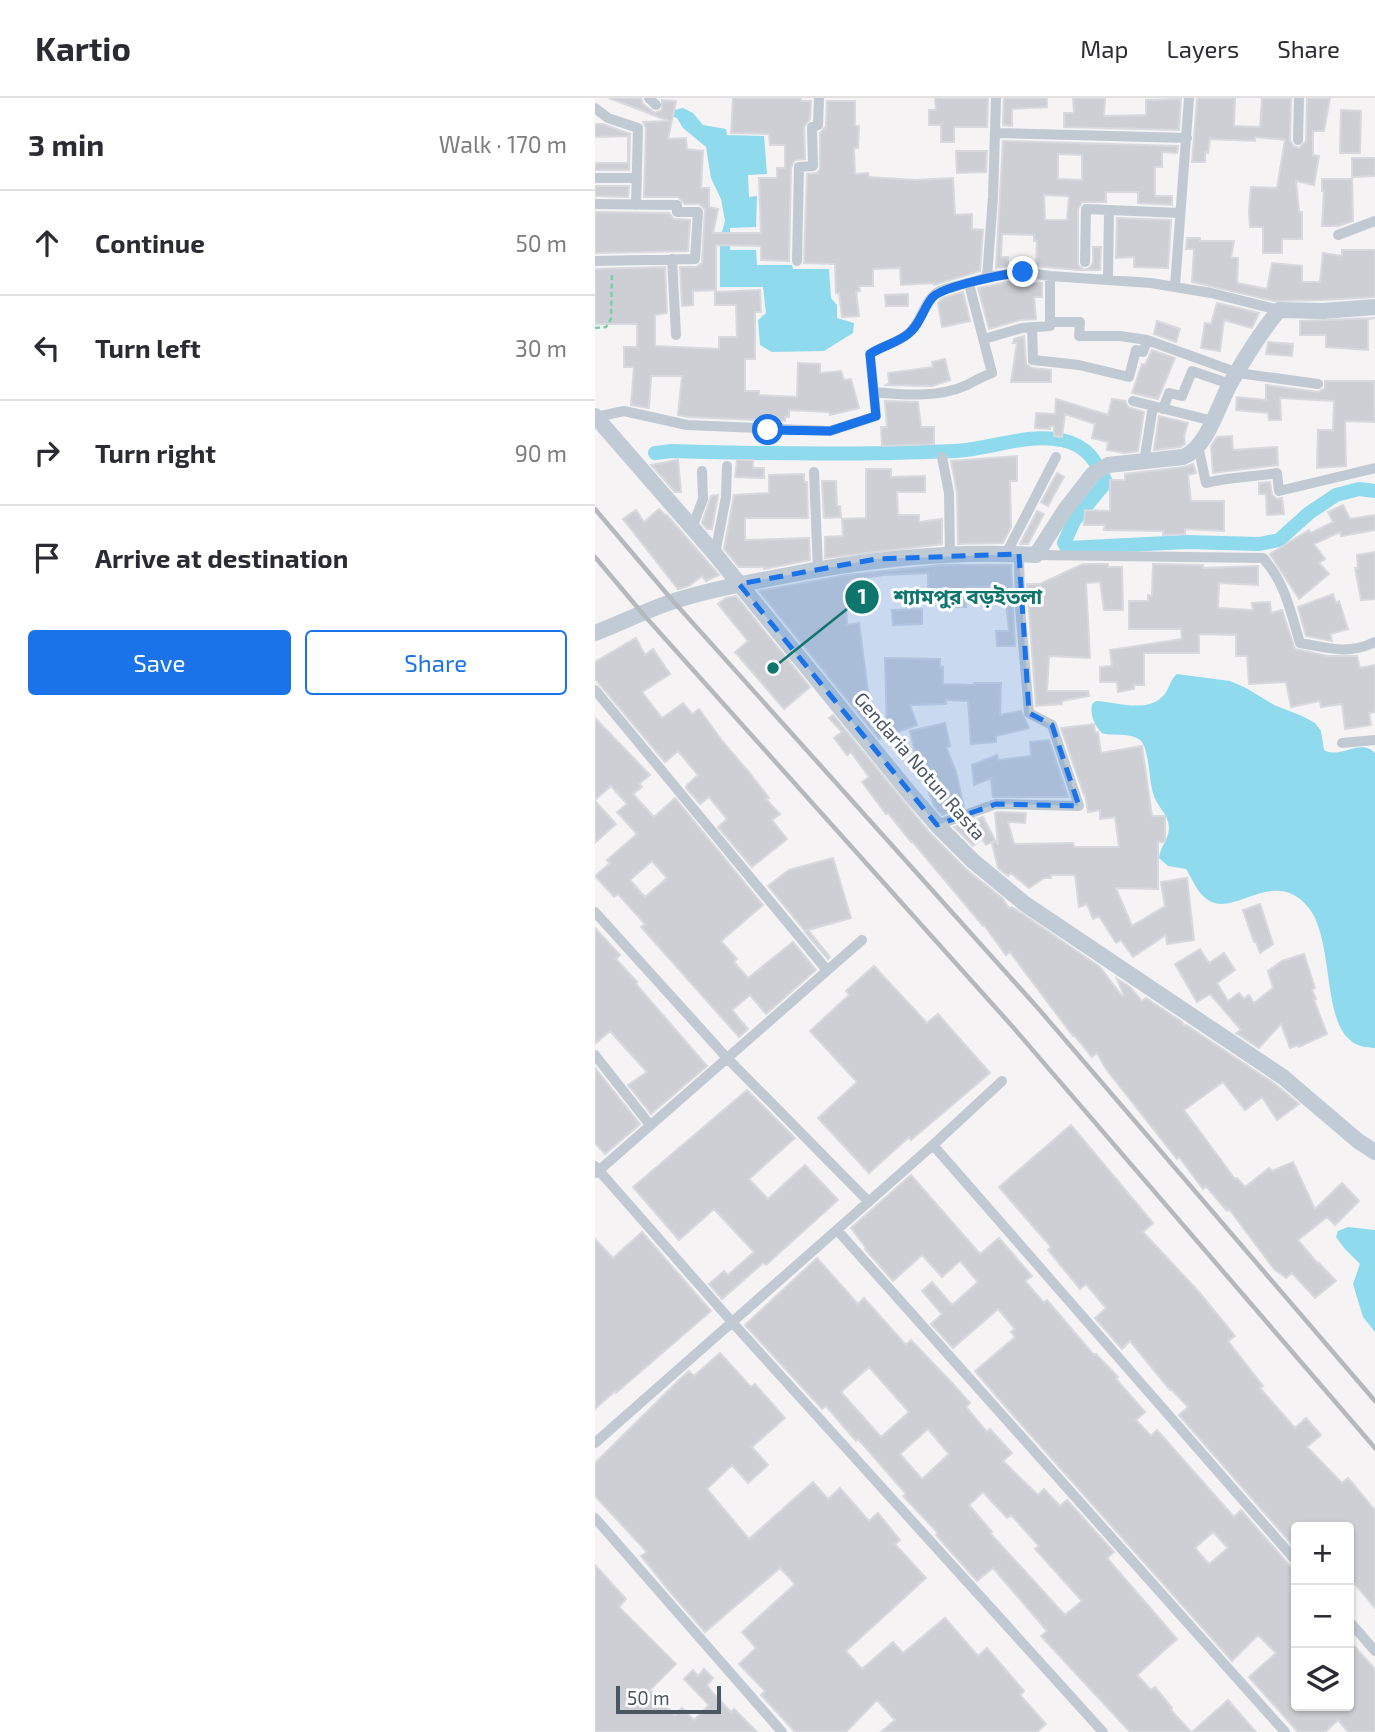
<!DOCTYPE html>
<meta charset="utf-8">
<style>
body{margin:0;font-family:"Exo 2","Noto Sans Bengali",sans-serif;background:#f2f2f3;color:#2b2b33}
.controls{position:absolute;right:21px;bottom:21px;display:grid;overflow:hidden;border-radius:7px;box-shadow:0 2px 5px #0004}
.controls button{width:63px;height:63px;display:grid;place-items:center;padding:0;border:0;border-bottom:2px solid #e1e1e2;background:#fff;color:#2b2b33;font:35px sans-serif}
.scale{position:absolute;left:21px;bottom:18px;width:105px;box-sizing:border-box;padding-left:7px;border:4px solid #4a5661;border-top:0;font-size:19px;line-height:24px;white-space:nowrap;color:#4a5661;-webkit-text-stroke:5px #fff;paint-order:stroke}
.stop{position:absolute;width:21px;height:21px;margin:-16px;border:5px solid #1a73e8;border-radius:50%;background:#fff}
.stop.end{background:#1a73e8;border-color:#fff;box-shadow:0 2px 7px #0008}
.list{margin:0;padding:0;list-style:none}
h2{display:flex;justify-content:space-between;align-items:center;height:91px;margin:0;padding:0 28px;font-size:30px}
h2 small{font-size:23px;font-weight:400;color:#7c7c81}
.list li{display:grid;grid-template-columns:46px 1fr auto;gap:21px;align-items:center;box-sizing:border-box;height:105px;padding:0 28px;border-top:2px solid #e1e1e2}
.list b{display:block;font-size:26px;white-space:nowrap}
.list em{font-size:23px;font-style:normal;color:#7c7c81}
.actions{display:flex;gap:14px;padding:21px 28px}
.actions a{flex:1;padding:16px 0;border:2px solid #1a73e8;border-radius:7px;text-align:center;font-size:24px;color:#1a73e8}
.actions .main{background:#1a73e8;color:#fff}
.icon{flex:none;width:38px;height:38px;fill:none;stroke:currentColor;stroke-width:2;stroke-linecap:round;stroke-linejoin:round}
.map{position:relative;flex:none;width:780px;height:1634px;overflow:hidden}
header{display:flex;align-items:center;gap:42px;box-sizing:border-box;height:98px;padding:0 35px;background:#fff;border-bottom:2px solid #e1e1e2}
header strong{font-size:33px}
nav{display:flex;gap:38px;margin-inline-start:auto;font-size:24px}
main{display:flex}
aside{flex:1;background:#fff}
.map>svg:first-child{display:block}
</style>
<header>
<strong>Kartio</strong>
<nav><a>Map</a><a>Layers</a><a>Share</a></nav>
</header>
<main>
<aside>
<h2>3 min<small>Walk · 170 m</small></h2>
<ul class="list">
<li><svg class="icon" aria-label="ahead" viewBox="0 0 24 24"><path d="M12 20V5M6 11l6-6 6 6"/></svg><div><b>Continue</b></div><em>50 m</em></li>
<li><svg class="icon" aria-label="left" viewBox="0 0 24 24"><path d="M17 20v-9H6M10 6l-5 5 5 5"/></svg><div><b>Turn left</b></div><em>30 m</em></li>
<li><svg class="icon" aria-label="right" viewBox="0 0 24 24"><path d="M7 20v-9h11M14 6l5 5-5 5"/></svg><div><b>Turn right</b></div><em>90 m</em></li>
<li><svg class="icon" aria-label="arrive" viewBox="0 0 24 24"><path d="M6 21V4h12l-3 4 3 4H6"/></svg><div><b>Arrive at destination</b></div></li>
</ul>
<div class="actions"><a class="main">Save</a><a>Share</a></div>
</aside>
<div class="map">
<svg width="780" height="1634" viewBox="0 0 780 1634">
<rect width="100%" height="100%" fill="#f5f3f3"/>
<path fill="#90daee" d="M88 10 98 15 108 27 131 31 132 37 169 38 172 76 153 77 154 99 162 98 161 129 135 130V152H161L162 167H197L198 171H234L236 200 242 207V220L259 225 258 235 229 253 177 254 165 247 163 222 171 215 168 189H125V141L130 123 126 101 116 80 111 49 88 30 82 20 74 17 75 13Z
M582 576 635 583 651 590 679 607 707 618 720 625 726 633 729 652C745 662 765 639 780 655V950C771 949 762 949 755 942 727 919 739 840 713 809 679 768 640 820 613 802 602 795 598 782 591 771L573 768 564 760C565 748 574 742 574 729 573 715 561 708 558 695 554 682 554 649 545 642 535 634 518 639 507 635 499 627 495 617 497 606L501 603C522 604 550 615 567 599 575 592 574 582 582 576Z
M753 1129 780 1132V1234L768 1219 758 1186 765 1166 750 1151 741 1139 743 1133Z"/>
<g fill="none" stroke-linecap="round" stroke-linejoin="round">
<path stroke="#90daee" stroke-width="14" d="M60 355 77 353C172 356 266 357 361 353 397 351 430 335 467 342 493 348 500 362 511 384L479 423 469 445 472 450 592 444 664 446 684 442 714 415 741 397 764 391 780 393"/>
</g>
<path fill="#cdcfd5" stroke="#d7d9de" stroke-width="2" fill-rule="evenodd" d="M14 0H46L48 6 60 15 67 12V2L81 3 73 41 91 40 92 51 108 53 106 90H114V109L123 111 118 135H166L164 80H182V70H190V47H175L174 36 136 35 138 0H206V3H216L215 21 209 29 210 61 200 62 196 69 194 163 166 162V148L121 147V192L98 193V207L87 208 85 169H101L107 165 110 111 104 106H90L83 99H49L51 30 48 24 74 23Z
M340 0H393L392 29H359V44H346V27H334V12H341Z
M409 0H452V9L417 11V28L408 27Z
M478 0H510L509 18 551 17V2L586 1 584 32 469 29V15H479Z
M604 0H640L639 28 665 29 667 0H696L695 42 698 48 704 50 711 43 712 0H735L729 33H718V57L724 58 719 87 701 83 704 114H707V141H687V155H668V129H655L654 113 656 89 682 90 690 42 660 39V43L615 41 613 55 610 54V64H597L602 2Z
M232 3H260V28H264L263 50H259L260 76 273 75 274 79 320 82 358 80 360 117 377 116V131L388 132 385 173 339 187V185L306 187 305 170 278 171V188H264L265 193 261 194 264 218 247 219 244 195H241L240 166 209 165 212 76 222 75 225 71V35L231 28Z
M746 12 766 13 765 55H745Z
M0 26H8L35 36 34 72H0V65H33V38L0 39Z
M408 43 583 48 582 55 567 54V69H560V98H577V107L543 105V94H511V104H487L483 111V167L489 172 494 170 498 165V149H506L505 172H484L441 168 442 143H439V137L407 136 406 159H413V168L401 170ZM463 56 487 57V82L463 81ZM449 97 474 98 472 122H450Z
M361 53H392L391 74 362 75Z
M757 60H780V78L757 79Z
M727 81H757L758 123 743 128H727L729 93H727Z
M0 88H34L33 99 0 98Z
M0 114 74 115 79 121 95 122 93 153 0 155Z
M522 120 576 122 573 170 539 169V159L521 160Z
M592 140H605V143H639L636 160H643L642 185 672 191 677 165 707 168V184H725L728 155 747 158V152H780V199L728 202 679 203 597 184 599 151H591Z
M70 169 72 215 60 217V248L124 251V239H142L141 207H120V194L165 192 166 214H160V261H150V293H164V297L202 299 203 265 225 266V275L246 273 249 282 256 281 264 310 235 317 234 314 194 312V319H190V323L93 319 83 317 87 278H56L54 310 36 307 39 269H29V249H42V226H0V171Z
M418 183 419 186 447 185V199H439L441 221 425 222 394 231 383 190Z
M368 194 375 223 347 229 343 205 348 200Z
M313 196V208H291L290 197Z
M622 205 664 215 657 230 629 222 625 253 606 250 610 225 616 226Z
M780 220 773 221V252L731 249V237H705V223Z
M562 223 585 231 581 244 559 236Z
M429 238 431 266 437 270 456 272V284H416L422 245H418L419 241Z
M673 244 698 246 697 258 671 256Z
M557 252 580 260 563 301 537 295 547 266 550 267Z
M350 261 355 282 337 288 291 287 294 285 293 275 338 269 337 264Z
M730 283H779L780 324 750 323 751 368 722 370 723 332H738L739 303 685 300 686 322H674L673 315 641 312 642 299 671 302V287L723 294 730 290Z
M461 301 513 317 517 301 530 303 533 309 549 314 543 353 530 355 512 352 513 344 497 340 500 326 470 316 467 339 459 338V328H455V331L440 330 441 315 460 316Z
M290 303 323 304 326 329H339V346L287 348 286 329H292Z
M564 318 593 325 589 338 590 346 585 349 559 352Z
M637 338 638 352 682 349 683 367 618 375 616 348 622 339Z
M422 358V383H415L416 429 408 445 363 446 362 395 356 363Z
M83 362 86 394H80L56 367Z
M142 362H158V370H169V380L140 379Z
M598 366 601 375 593 377 596 403H629V433L590 431V436L568 437V433L509 432 510 427H489L490 412 515 413V382H530V376L589 369Z
M271 371H296V379L330 378V394H302L303 417H324V424L347 421V446L230 460V439L248 438 247 421 271 420Z
M462 375 469 379 453 408 446 404Z
M209 376V384H212L213 420H150V442L214 440 215 462 169 471V469H144L129 451 139 397 174 395V377Z
M227 383H241L242 408H245L246 419 229 420Z
M675 384 677 397 682 401 687 400 689 416 672 417 671 396H664V385Z
M123 397 117 431H112L107 425 116 398Z
M748 407 755 421 780 417V432L746 438 745 434 719 446 730 461 724 465 734 476 704 501 675 456 714 432 716 435 738 424 733 414Z
M64 411 70 417H72L124 477 111 483 107 478 94 488 83 491 28 421 41 412 49 424Z
M442 413 449 416 433 446H425Z
M780 454V501L766 502 760 470H763L762 457Z
M488 466H513V469H527L528 512H509L505 484 491 485 495 560 454 558 452 593H493L494 598 467 603V606L441 608 432 486H445Z
M558 466 608 467V470L663 468V487L624 485 623 510 658 512 657 505 675 504 676 515 687 512 700 551 733 558H762L765 570 780 567V614L774 615 776 627 750 631 747 606 726 609 725 603 696 609 691 584 654 586 652 558H641V537L604 536V555H549V587H539V591L523 594 522 584H505V569L517 568 515 552 587 541 586 531H534V503H553V497L557 498Z
M346 467H416L420 548H402L401 533H414L410 496H402L401 489H371V509H356V495H333V475L289 477 255 482 256 485 250 486 252 527 264 525 278 632 292 631 290 560 345 561V569H348V586L379 587V585H406L405 617 426 613 434 630 401 638V644L376 646 373 603 351 602V606L315 607 322 627 284 641 164 493 252 477Z
M738 496 741 505 744 503 753 531 735 536 737 543 711 538 703 509Z
M141 498 215 589 189 611 140 554 153 543 123 506 131 500Z
M327 511V526L298 527 297 512Z
M41 540 50 557 58 551 75 576 47 594 67 620 88 605 97 616 104 611 128 644 153 673 174 700 171 701 185 716 177 722 192 741 157 769 123 729 132 721 114 699 105 706 91 690 92 687 103 677 83 653 70 664 0 581V564Z
M238 617 334 734 371 771 407 800 414 810 417 809 505 869 527 898 529 897 522 881 535 889 547 903 551 900 587 924 589 928 591 927 680 986 704 1006 682 1022 667 999 650 1012 628 984 589 1012 640 1081 642 1080 650 1089 674 1070 677 1073 698 1064 720 1111 747 1085 764 1103 740 1127 732 1119 703 1142 723 1166 724 1165 741 1183 720 1200 697 1175 691 1180 679 1171 634 1111 632 1113 611 1088 608 1091 584 1059 582 1061 511 971 502 955 497 959 479 937 478 938 415 854 411 857 389 827 388 828 317 743 316 744 293 715 291 716 267 684 274 679 256 654 252 657 239 640 247 634 234 620Z
M0 620 55 677 44 686 47 689 38 696 59 719 80 700 168 807 126 843 142 861 139 864 153 880 198 844 221 872 171 916 155 897 137 912 153 931 144 939 46 829 50 826 23 796 19 799 0 778 15 765 12 762 42 736 22 714 32 706 16 688 0 702ZM57 763 72 780 50 799 35 782Z
M350 625 355 648 351 649 361 674 369 709 347 717 339 708 323 666 315 633Z
M499 626 500 635 503 634 506 655 547 648 557 718H570V744H563V791L521 790 537 828 570 808 566 784 592 780 599 842 572 846 571 837 538 859 526 842 521 845 504 818 498 821 492 806 484 809 480 777H456V780H449L434 790 416 775 413 778 403 770 397 745 401 743 403 747 400 715 402 714 431 715 430 725 413 724 419 746 478 745 479 749H524L520 719 505 721V712L493 714 490 696 489 697 466 630Z
M454 642 473 699H398L396 680 379 687 377 667 402 657 403 662 436 658 435 644Z
M0 703 21 726 0 745Z
M388 719 400 742 391 747 387 741 378 748 359 729Z
M238 760 256 820 213 832 235 859 233 861 210 834 212 832 210 833 173 788 194 772Z
M665 806 678 846 665 855 661 844H659L648 812Z
M0 830 25 857 21 861 42 884 41 886 112 968 56 1016 33 987 52 974 15 933 0 946Z
M605 851 614 865 629 855 640 872 622 885 633 903 644 895 649 901 654 897 659 905 678 890 673 873 687 863 709 856 720 890 717 891 721 901 719 902 732 936 704 949 703 947 695 950 686 926 664 950 641 935 646 932 615 896 602 904 580 866Z
M279 868 332 925 343 916 395 975 316 1042 314 1039 274 1075 223 1020 262 984 215 933 254 897 251 893Z
M0 970 45 1026 10 1056 0 1045Z
M152 992 200 1040 154 1081 173 1101 210 1067 243 1102 171 1167 168 1165 127 1201 114 1186 129 1173 133 1177 159 1154 119 1111 84 1142 38 1089Z
M476 1027 558 1125 548 1134 604 1194 640 1238 633 1243 668 1288 665 1290 700 1330 711 1320 726 1337 712 1349 747 1385 753 1380 780 1412V1510L754 1479V1429H701V1451L584 1317 593 1309 576 1291 575 1292 535 1243 527 1251 500 1220 511 1210 491 1186 485 1191 453 1152 456 1149 404 1089Z
M316 1077 385 1156 404 1140 437 1178 430 1183 449 1205 452 1202 499 1257 501 1256 523 1279 521 1281 550 1314 541 1322 556 1338 562 1332 639 1419 646 1412 695 1468 701 1471V1608H754V1542L780 1571V1634H753L743 1622 730 1634H703L654 1579 681 1555 663 1537 637 1563 416 1315 380 1273 420 1239 416 1234 420 1231 403 1211 358 1250 336 1226 347 1216 327 1193 337 1184 357 1207 383 1184 365 1163 347 1179 327 1157 298 1183 270 1151 271 1150 256 1130ZM618 1434 633 1450 614 1466 600 1450Z
M47 1134 116 1213 21 1295 20 1293 0 1311V1141L18 1160Z
M222 1160 263 1206 269 1200 311 1247 316 1242 358 1286 375 1305 371 1309 392 1334 395 1331 417 1355 408 1363 443 1397 449 1391 465 1408 472 1402 519 1454 512 1460 582 1541 542 1577 556 1592 560 1589 577 1610 576 1612 596 1634H535L446 1538 452 1533 398 1470 382 1483 341 1437 343 1435 308 1398 311 1396 263 1341 261 1343 231 1308 227 1311 150 1227ZM274 1269 314 1314 286 1339 246 1294ZM333 1331 354 1356 327 1381 305 1356ZM388 1394 412 1420 416 1417 444 1448 440 1451 487 1503 470 1517 395 1435 397 1434 374 1407Z
M125 1255 156 1289 160 1286 190 1320 157 1349 173 1367 153 1385 137 1367 112 1391 154 1441 218 1384 233 1401 245 1390 274 1423 283 1415 305 1442 300 1446 331 1480 251 1553 267 1571 298 1544 308 1555 350 1520 383 1558 392 1550 429 1593 425 1597 451 1626 442 1634H286L300 1622 282 1602 251 1634H200L166 1597 170 1593 144 1566 161 1550 147 1534 200 1486 185 1470 110 1534 76 1495 46 1458 52 1454 0 1398V1365L83 1283 94 1273 99 1278Z
M0 1467 31 1501 24 1509 81 1566 55 1592 80 1617 87 1610 99 1622 114 1607 89 1581 98 1572 103 1578 109 1571 118 1580 112 1587 118 1595 136 1614 139 1611 162 1634H0Z
M633 1602 661 1634H597Z"/>
<g fill="none" stroke-linecap="round" stroke-linejoin="round">
<path stroke="#7ad0a6" stroke-width="2.5" stroke-dasharray="5 3.5" stroke-linecap="butt" d="M0 230 11 229 16 221 17 175"/>
<path stroke="#c1cad2" stroke-width="10" d="M54 0 61 7
M401 0 398 99 392 179 428 174 455 178 556 185 616 195 684 212
M0 10 13 20 43 30 41 107
M401 35 592 40
M703 42 704 0
M0 80H42
M0 106 82 107V114H103L100 161 0 163
M743 137 780 123
M77 161 81 237
M202 163 204 69 218 68 217 29 223 27 224 0
M490 164 491 111 585 115
M513 180 514 112
M580 188 594 0
M455 224H485L484 238H525L552 242 643 275 723 286
M437 229 438 262 484 267 534 279 541 252 548 254 552 242
M389 241 427 230 455 228V178
M279 294C308 297 344 300 372 287 380 283 388 278 397 275L374 186
M538 303 618 323
M568 311 574 295 587 298 597 273 635 286
M1 319 29 313 92 327 235 333 281 318 275 256C287 248 302 245 313 236 327 225 329 200 345 193 360 187 377 185 392 179
M603 348 611 385C634 379 658 379 682 375L684 393 780 370
M347 359 354 395 355 458
M549 364 558 308
M219 374 223 471
M97 430 108 401 107 373
M120 456 131 399 132 368
M411 456 461 359
M441 457 668 460C690 484 696 515 705 545 734 550 752 557 780 544
M0 592 231 871
M747 645 780 642
M342 727 401 706 484 708 457 627 434 615 425 509 424 456
M0 814 132 960 274 1104
M0 957 55 1027
M338 1047 701 1463
M0 1068 137 1224 508 1634
M1 1075 267 842
M242 1132 690 1634
M0 1345 338 1047 407 983
M0 1420 187 1634
M754 1523 780 1553"/>
<path stroke="#c1cbd6" stroke-width="16" d="M0 318 120 456 316 697 342 727 378 763 430 806 688 979 763 1043 780 1054
M0 535C26 525 52 512 79 503 114 492 151 485 188 478 272 461 355 452 441 457L470 412 498 376 513 367 588 359C612 350 623 308 635 286 649 261 666 234 684 212L728 213 780 209"/>
<path stroke="#b5b8bd" stroke-width="4.5" d="M0 411 78 503 442 909 780 1303
M0 459 48 516 417 928 780 1350"/>
</g>
<g fill="none" stroke-linecap="round" stroke-linejoin="round">
<path stroke="#1a73e8" stroke-width="9" d="M173 332 235 333 281 318 275 256C287 248 302 245 313 236 325 227 328 211 337 200 347 188 410 176 428 174"/>
</g>
<path fill="#1a73e8" fill-opacity="0.2" stroke="#1a73e8" stroke-width="5" stroke-dasharray="14 9" stroke-linejoin="round" d="M424 456 434 615 457 627 484 708 401 706 342 727 144 486 281 461Z"/>
<g text-anchor="middle" stroke-width="6" stroke-linejoin="round" paint-order="stroke">
<g font-size="19" fill="#4a5661" stroke="#fff">
<text transform="translate(325 668) rotate(49)" y="7">Gendaria Notun Rasta</text>
</g>
</g>
<path fill="none" stroke="#0f766e" stroke-width="2.5" d="M178 570L267 499"/>
<g fill="#0f766e" stroke="#fff" stroke-width="2.5">
<circle cx="178" cy="570" r="7"/>
<circle cx="267" cy="499" r="18"/>
</g>
<g font-size="21" text-anchor="middle" font-weight="bold" fill="#fff">
<text x="267" y="506">1</text>
</g>
<g font-size="21" text-anchor="middle" font-weight="bold" fill="#0f766e" stroke="#fff" stroke-width="6" stroke-linejoin="round" paint-order="stroke">
<text x="373" y="506">শ্যামপুর বড়ইতলা</text>
</g>
</svg>
<div class="controls">
<button>+</button>
<button>−</button>
<button><svg class="icon" aria-label="layers" viewBox="0 0 24 24"><path d="M12 4l9 5-9 5-9-5zM3 14l9 5 9-5"/></svg></button>
</div>
<div class="scale">50 m</div>
<div class="stop" style="left:173px;top:332px"></div>
<div class="stop end" style="left:428px;top:174px"></div>
</div>
</main>
